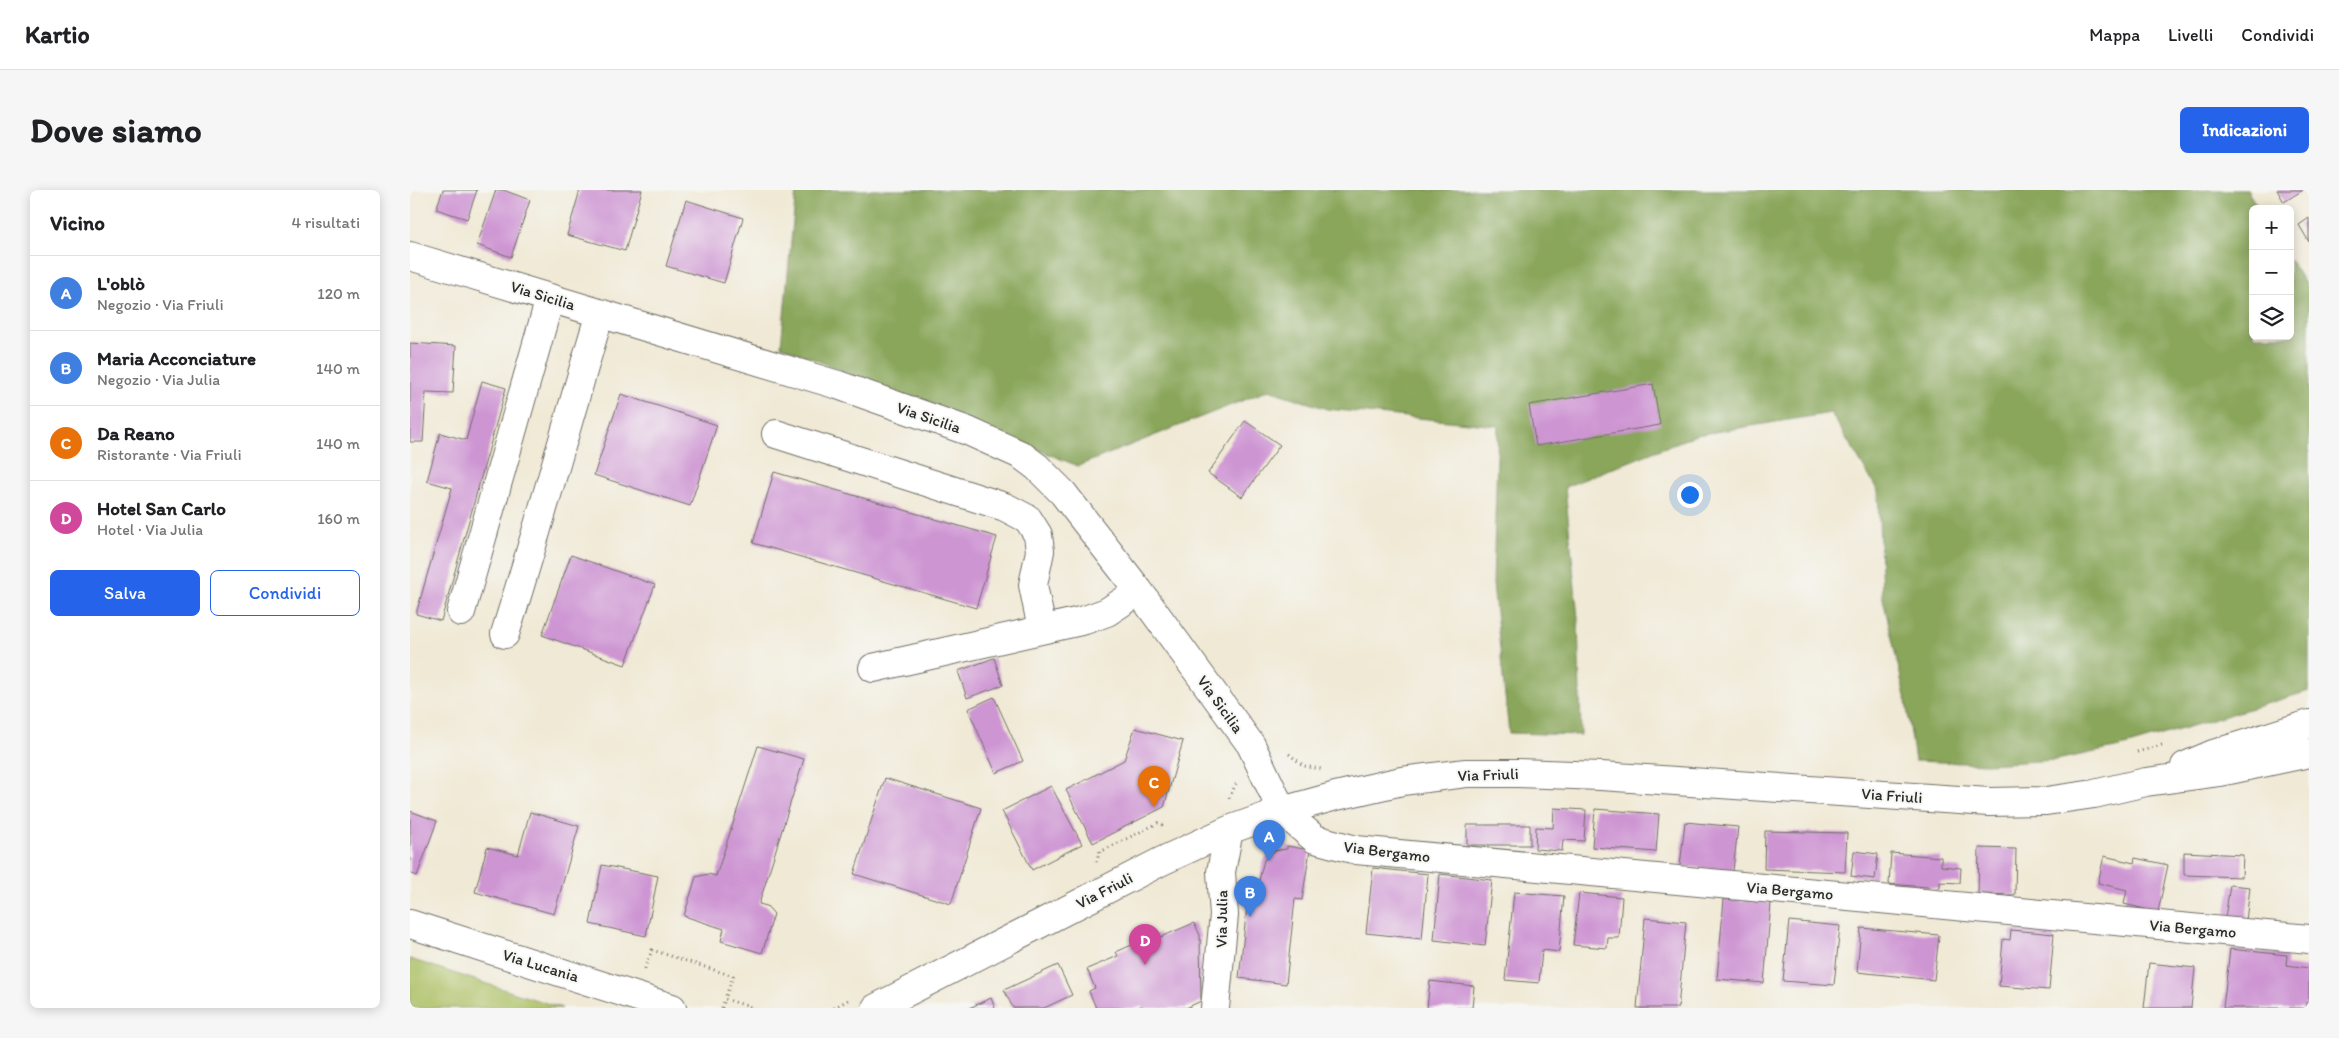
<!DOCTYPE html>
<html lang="it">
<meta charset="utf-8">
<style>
body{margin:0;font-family:Itim,sans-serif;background:#f6f6f6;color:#202124}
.controls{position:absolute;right:15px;top:15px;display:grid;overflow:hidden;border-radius:8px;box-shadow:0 2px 12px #0003}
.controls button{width:45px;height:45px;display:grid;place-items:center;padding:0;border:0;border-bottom:1px solid #e0e0e0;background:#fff;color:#202124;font:25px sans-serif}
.you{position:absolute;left:1279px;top:304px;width:18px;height:18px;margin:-12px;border:4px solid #fff;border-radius:50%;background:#1a73e8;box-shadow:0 0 0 8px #1a73e833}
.badge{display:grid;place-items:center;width:32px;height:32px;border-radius:50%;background:#2563eb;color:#fff;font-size:16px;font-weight:700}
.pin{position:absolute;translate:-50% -41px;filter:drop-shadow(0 1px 2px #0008)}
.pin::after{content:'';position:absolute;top:26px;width:18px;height:15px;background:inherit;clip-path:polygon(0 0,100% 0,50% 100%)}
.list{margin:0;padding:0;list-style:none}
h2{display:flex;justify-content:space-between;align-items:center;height:65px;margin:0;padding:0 20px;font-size:21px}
h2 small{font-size:16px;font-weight:400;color:#757577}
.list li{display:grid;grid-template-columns:32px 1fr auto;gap:15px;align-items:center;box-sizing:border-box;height:75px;padding:0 20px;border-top:1px solid #e0e0e0}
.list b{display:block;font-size:19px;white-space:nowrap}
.list p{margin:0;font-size:16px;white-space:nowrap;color:#757577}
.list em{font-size:16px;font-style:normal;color:#757577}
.actions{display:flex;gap:10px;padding:15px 20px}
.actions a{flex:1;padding:11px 0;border:1px solid #2563eb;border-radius:8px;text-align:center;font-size:18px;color:#2563eb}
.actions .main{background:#2563eb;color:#fff}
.icon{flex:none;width:28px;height:28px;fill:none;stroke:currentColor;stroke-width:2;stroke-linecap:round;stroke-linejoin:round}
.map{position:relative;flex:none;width:1899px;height:818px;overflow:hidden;border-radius:8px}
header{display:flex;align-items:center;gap:30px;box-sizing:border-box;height:70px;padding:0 25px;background:#fff;border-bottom:1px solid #e0e0e0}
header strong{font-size:24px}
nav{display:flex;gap:28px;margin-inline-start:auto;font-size:18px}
.intro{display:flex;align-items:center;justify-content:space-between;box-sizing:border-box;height:120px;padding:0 30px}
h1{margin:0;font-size:35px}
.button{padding:12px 22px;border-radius:8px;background:#2563eb;color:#fff;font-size:18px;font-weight:700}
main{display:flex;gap:30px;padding:0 30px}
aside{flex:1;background:#fff;border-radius:8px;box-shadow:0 2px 12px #0003}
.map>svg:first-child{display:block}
</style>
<header>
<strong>Kartio</strong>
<nav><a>Mappa</a><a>Livelli</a><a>Condividi</a></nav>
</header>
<div class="intro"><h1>Dove siamo</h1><a class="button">Indicazioni</a></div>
<main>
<aside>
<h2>Vicino<small>4 risultati</small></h2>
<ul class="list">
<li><span class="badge" style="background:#3f7fe0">A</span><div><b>L'oblò</b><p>Negozio · Via Friuli</p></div><em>120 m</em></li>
<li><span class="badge" style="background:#3f7fe0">B</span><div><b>Maria Acconciature</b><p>Negozio · Via Julia</p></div><em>140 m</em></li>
<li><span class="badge" style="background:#e8710a">C</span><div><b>Da Reano</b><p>Ristorante · Via Friuli</p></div><em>140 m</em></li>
<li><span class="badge" style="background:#d1479c">D</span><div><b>Hotel San Carlo</b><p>Hotel · Via Julia</p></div><em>160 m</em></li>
</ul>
<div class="actions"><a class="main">Salva</a><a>Condividi</a></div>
</aside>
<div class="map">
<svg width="1899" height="818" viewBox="0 0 1899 818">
<rect width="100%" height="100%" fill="#f6f6f2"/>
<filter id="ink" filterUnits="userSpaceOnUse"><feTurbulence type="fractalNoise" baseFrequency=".02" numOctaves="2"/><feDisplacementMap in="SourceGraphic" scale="10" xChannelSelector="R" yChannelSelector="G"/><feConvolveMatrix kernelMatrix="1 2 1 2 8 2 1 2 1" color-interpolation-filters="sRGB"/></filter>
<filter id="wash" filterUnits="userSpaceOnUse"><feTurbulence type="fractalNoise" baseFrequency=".0096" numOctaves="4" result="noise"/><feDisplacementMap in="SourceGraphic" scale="20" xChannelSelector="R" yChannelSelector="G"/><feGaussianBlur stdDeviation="1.12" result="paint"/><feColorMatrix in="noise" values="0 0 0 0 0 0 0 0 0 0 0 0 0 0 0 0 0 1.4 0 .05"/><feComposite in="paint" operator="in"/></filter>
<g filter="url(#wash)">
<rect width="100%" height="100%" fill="#f0e9d5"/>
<path fill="#acc064" stroke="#6c7648" d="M0 769 145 816 152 818H0Z"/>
<path fill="#89a65a" stroke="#5a6842" d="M386 0H1837L1849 19H1843V146H1880V70L1899 100V501L1715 556 1646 570 1577 574 1505 571 1496 511 1472 404 1468 301 1421 223 1286 245 1155 297 1168 428 1171 545 1099 543 1083 394 1088 236 917 219 859 200 668 276 371 156Z"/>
<g id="blocks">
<path fill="#ce95d3" d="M33 0H67L57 29 26 19Z
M86 0H93L120 10 101 67 67 55Z
M170 0H232L215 61 157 45Z
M1867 0H1893L1874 12Z
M276 10 333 28 314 93 256 76Z
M1899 28V52L1889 35Z
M0 153 46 156 43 203 16 202 13 252H0Z
M72 191 96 198 31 431 6 424 42 298 17 291 30 243 56 250Z
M1243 194 1250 235 1126 256 1119 215Z
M211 204 307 235 280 316 184 285Z
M835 231 870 255 832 307 798 283Z
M364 282 587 347 566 418 343 353Z
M161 365 245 395 215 475 132 445Z
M584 468 593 495 557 508 548 481Z
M584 507 613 571 586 583 558 519Z
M725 538 773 551 754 617 683 653 656 600 714 570Z
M348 556 394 569 349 714 357 716 364 724 352 763 311 751 314 739 274 726 286 687 298 684 306 686Z
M475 588 571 618 541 714 444 684Z
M641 596 672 654 622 680 592 621Z
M1144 618 1176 620 1174 651 1153 650 1152 661 1125 659 1126 637 1143 638Z
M1185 619 1249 624 1246 662 1182 657Z
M0 621 27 631 7 686 0 683Z
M120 622 169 636 144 724 65 702 77 657 108 665Z
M1275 632 1328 637 1323 681 1270 676Z
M1057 635H1120V655H1057Z
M1355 641 1437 643 1435 682 1354 679Z
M877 656 900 660 892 710 885 709 876 794 829 788 839 699H847L854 670 864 661 877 659Z
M1569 658 1606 659 1605 705 1568 704Z
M1444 661 1468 664 1465 689 1441 686Z
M1774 662 1833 665 1832 687 1774 685Z
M1481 663 1531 667V676L1551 678 1550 693 1530 692V698L1479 694Z
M1694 666 1724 673 1725 668 1758 675 1748 722 1714 714 1717 700 1688 693Z
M192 675 248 686 236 746 180 734Z
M963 678 1018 684 1012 749 956 743Z
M1030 684 1082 690 1075 756 1024 750Z
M1820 695 1840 697 1836 731 1815 728Z
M1104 702 1154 706 1149 762 1132 760 1129 793 1095 790Z
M1169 703 1212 707 1209 748H1198L1197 758 1163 755Z
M1314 709 1361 713 1354 793 1307 789Z
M1235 728 1276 732 1268 818H1227Z
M1379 731 1430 736 1424 795 1373 791Z
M784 733 790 745 791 811 776 818H733L732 816 726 818H686L679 801 685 798 677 779 708 766 706 762 749 743 751 747Z
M1451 738 1529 745 1524 790 1447 782Z
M1601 740 1644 744 1639 800 1589 796 1593 749 1600 750Z
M1820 759 1877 765 1876 775 1899 778V812H1897L1896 818H1813Z
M1739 773 1785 778 1781 818H1734Z
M648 775 662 805 634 818H603L594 800Z
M1020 791 1064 796 1062 818H1017Z
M581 808 585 818H559Z"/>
</g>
</g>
<g filter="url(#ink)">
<use href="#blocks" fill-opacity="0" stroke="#706e66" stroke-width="1"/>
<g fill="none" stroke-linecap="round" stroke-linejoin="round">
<defs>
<path id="minor" d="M0 66 428 195 558 241 611 265 627 277 653 303 729 401 841 555 872 621 905 649 946 660 1899 749
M366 244 595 317 618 329 628 345 630 361 623 395 632 439
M51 422 140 108
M95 444C129 337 158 230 190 123
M463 478 675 430 697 422 729 401
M1775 576 1803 564 1899 534
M0 734 262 818
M466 818 752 671 819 640 872 621 926 606 992 591 1056 583H1107L1191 586 1579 612 1636 611 1684 604 1736 592 1810 582 1899 563
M805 818 814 725 811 682 819 640"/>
</defs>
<use href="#minor" stroke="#706e66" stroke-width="30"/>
<path stroke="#706e66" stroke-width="3" stroke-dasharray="1 4" stroke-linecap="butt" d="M1727 562 1755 554
M879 564 894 576 911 579
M819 608 826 594
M686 672 690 662 748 633 755 636
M235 779 242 760 323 786 315 809 344 818
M312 818 315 809
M424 818 438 810"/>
<use href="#minor" stroke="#fff" stroke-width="28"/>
</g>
</g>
<g text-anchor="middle" stroke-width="4" stroke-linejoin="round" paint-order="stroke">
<g font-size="16" fill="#2b2b2b" stroke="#f6f6f2">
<text transform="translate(133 105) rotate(17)" y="6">Via Sicilia</text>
<text transform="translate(519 227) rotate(19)" y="6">Via Sicilia</text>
<text transform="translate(811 514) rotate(54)" y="6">Via Sicilia</text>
<text transform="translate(1078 584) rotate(-2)" y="6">Via Friuli</text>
<text transform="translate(1482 605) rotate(4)" y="6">Via Friuli</text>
<text transform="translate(977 661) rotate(7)" y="6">Via Bergamo</text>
<text transform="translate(694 700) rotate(-27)" y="6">Via Friuli</text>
<text transform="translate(1380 700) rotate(5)" y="6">Via Bergamo</text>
<text transform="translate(811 729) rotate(-89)" y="6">Via Julia</text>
<text transform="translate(1783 738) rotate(5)" y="6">Via Bergamo</text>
<text transform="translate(131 775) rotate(17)" y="6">Via Lucania</text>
</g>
</g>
</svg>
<div class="controls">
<button>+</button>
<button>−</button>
<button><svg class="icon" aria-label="layers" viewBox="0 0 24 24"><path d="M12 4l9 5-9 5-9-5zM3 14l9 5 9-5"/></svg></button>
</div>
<div class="you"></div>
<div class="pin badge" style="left:859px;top:671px;background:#3f7fe0">A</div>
<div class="pin badge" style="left:840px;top:727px;background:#3f7fe0">B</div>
<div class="pin badge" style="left:744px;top:617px;background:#e8710a">C</div>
<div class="pin badge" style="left:735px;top:775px;background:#d1479c">D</div>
</div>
</main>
